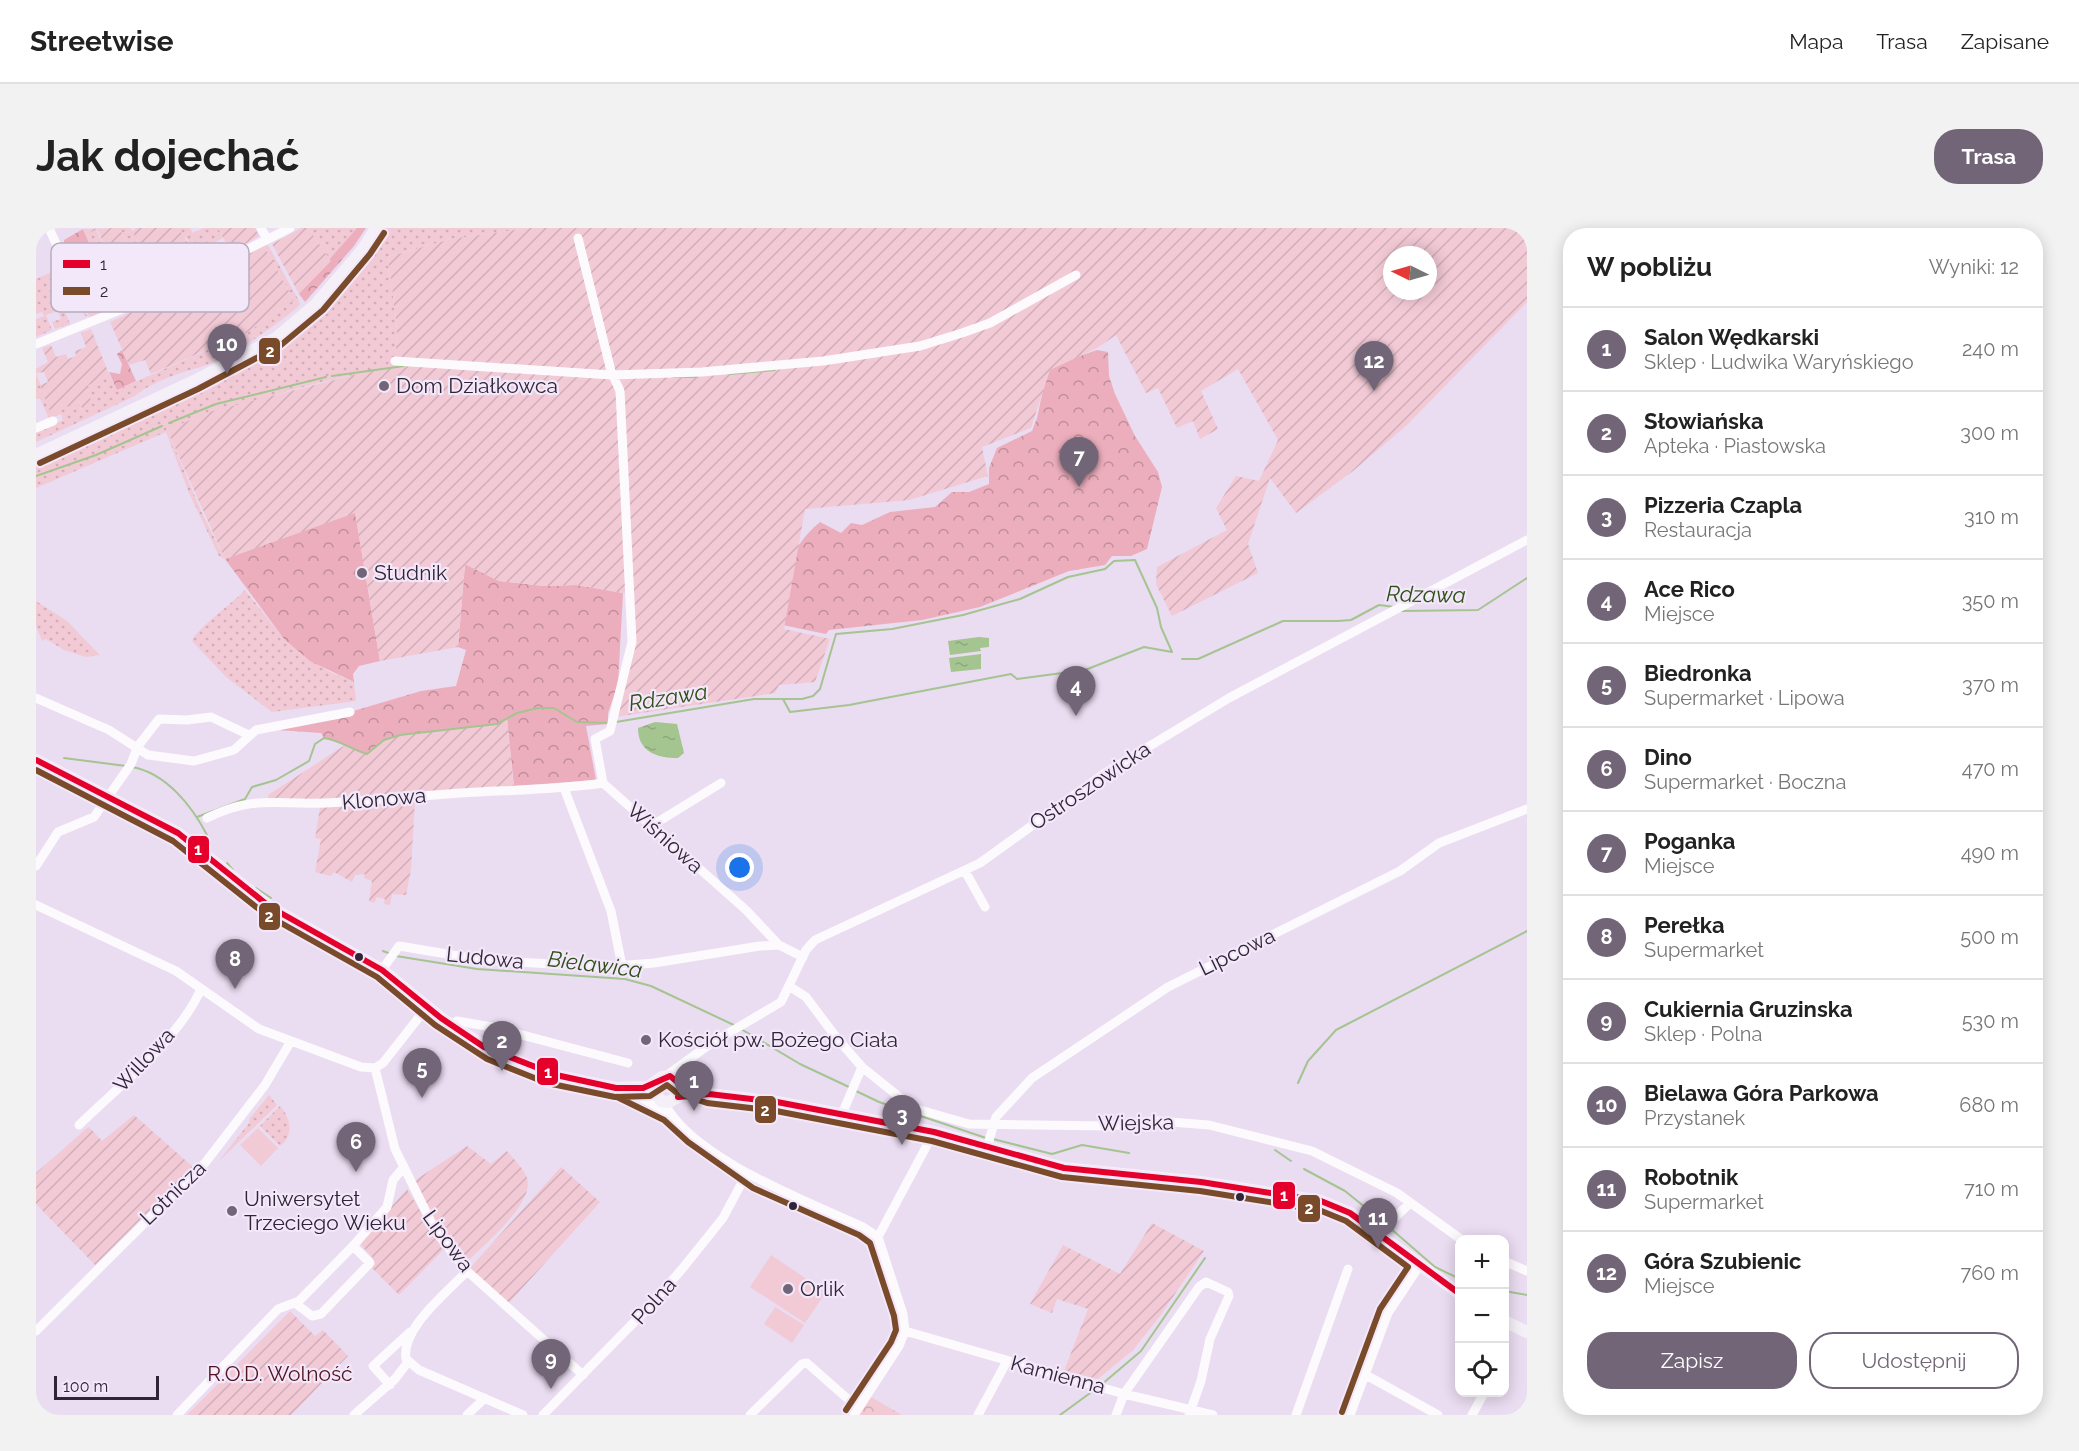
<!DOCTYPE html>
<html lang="pl">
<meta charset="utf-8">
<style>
body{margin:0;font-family:Raleway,sans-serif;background:#f2f2f2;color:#222}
.controls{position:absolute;right:18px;bottom:18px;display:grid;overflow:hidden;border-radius:12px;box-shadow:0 3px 15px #0003}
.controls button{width:54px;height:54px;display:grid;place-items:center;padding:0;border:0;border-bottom:2px solid #e0e0e0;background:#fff;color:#222;font:30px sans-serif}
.compass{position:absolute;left:1347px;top:18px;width:54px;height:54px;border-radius:50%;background:#fff;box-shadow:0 3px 15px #0003;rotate:275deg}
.scale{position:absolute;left:18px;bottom:15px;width:105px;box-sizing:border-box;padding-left:6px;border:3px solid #302536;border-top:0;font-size:16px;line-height:21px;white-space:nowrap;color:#302536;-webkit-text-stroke:4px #f3e7fa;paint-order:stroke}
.you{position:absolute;left:704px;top:640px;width:21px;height:21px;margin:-15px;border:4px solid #fff;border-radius:50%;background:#1a73e8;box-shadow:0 0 0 9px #1a73e833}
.badge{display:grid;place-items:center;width:39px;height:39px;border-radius:50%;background:#716577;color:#fff;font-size:20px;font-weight:700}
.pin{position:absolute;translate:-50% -50px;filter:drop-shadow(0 2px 3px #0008)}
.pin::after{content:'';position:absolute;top:32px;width:21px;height:18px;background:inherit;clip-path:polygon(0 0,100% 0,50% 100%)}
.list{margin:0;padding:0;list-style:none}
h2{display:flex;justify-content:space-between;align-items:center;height:78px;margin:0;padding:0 24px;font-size:26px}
h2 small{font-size:20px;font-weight:400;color:#767676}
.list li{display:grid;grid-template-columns:39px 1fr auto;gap:18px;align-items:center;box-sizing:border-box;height:84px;padding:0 24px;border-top:2px solid #e0e0e0}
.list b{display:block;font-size:22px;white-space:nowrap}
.list p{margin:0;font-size:20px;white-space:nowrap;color:#767676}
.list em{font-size:20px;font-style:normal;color:#767676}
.actions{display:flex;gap:12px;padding:18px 24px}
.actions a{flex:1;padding:14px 0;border:2px solid #716577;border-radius:24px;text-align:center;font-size:21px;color:#716577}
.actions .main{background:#716577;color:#fff}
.icon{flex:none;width:33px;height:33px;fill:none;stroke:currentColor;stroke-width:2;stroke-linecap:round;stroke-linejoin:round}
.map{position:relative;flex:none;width:1491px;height:1187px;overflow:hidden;border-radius:24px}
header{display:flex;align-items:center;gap:36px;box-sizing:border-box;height:84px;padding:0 30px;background:#fff;border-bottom:2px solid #e0e0e0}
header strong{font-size:28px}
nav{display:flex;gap:33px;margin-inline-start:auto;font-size:21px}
.intro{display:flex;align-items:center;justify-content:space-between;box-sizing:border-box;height:144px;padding:0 36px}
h1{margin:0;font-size:42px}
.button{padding:15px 27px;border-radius:24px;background:#716577;color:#fff;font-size:21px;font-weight:700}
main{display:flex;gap:36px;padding:0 36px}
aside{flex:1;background:#fff;border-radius:24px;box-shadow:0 3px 15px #0003}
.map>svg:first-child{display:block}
</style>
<header>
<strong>Streetwise</strong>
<nav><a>Mapa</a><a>Trasa</a><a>Zapisane</a></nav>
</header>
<div class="intro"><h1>Jak dojechać</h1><a class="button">Trasa</a></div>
<main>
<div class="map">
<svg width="1491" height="1187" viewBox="0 0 1491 1187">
<defs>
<pattern id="grass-dots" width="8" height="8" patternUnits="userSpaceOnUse" patternTransform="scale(1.5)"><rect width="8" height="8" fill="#f2cad6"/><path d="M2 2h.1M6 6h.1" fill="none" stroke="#d0adb8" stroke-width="1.8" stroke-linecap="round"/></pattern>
<pattern id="forest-crowns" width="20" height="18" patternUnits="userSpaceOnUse" patternTransform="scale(1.5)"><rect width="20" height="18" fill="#ecaebc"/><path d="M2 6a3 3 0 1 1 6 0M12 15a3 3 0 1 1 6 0" fill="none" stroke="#c08d9a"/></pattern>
<pattern id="park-crowns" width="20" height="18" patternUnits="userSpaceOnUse" patternTransform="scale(1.5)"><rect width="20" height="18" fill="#f2cad6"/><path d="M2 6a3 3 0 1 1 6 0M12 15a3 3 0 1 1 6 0" fill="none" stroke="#d0adb8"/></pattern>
<pattern id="garden-furrows" width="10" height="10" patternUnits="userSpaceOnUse" patternTransform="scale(1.5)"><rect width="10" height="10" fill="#f2cad6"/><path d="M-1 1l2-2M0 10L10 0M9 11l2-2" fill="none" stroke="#d0adb8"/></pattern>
<pattern id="water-ripples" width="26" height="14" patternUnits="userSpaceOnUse" patternTransform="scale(1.5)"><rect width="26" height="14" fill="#a4c490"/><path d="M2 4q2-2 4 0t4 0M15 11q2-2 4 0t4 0" fill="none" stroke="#8ea87d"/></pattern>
</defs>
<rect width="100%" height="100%" fill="#eadcf1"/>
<path fill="url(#grass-dots)" d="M83 0H95L109 29 100 35Z
M142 0H154L157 5 167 0H182L187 10 178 15 182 24 192 19 195 24 166 39 150 9 147 10Z
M272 0H322L295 33Z
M347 0H493L415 11 352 29 361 100 360 140C282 150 206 177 131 202L166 285 189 331 183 328 153 265 130 204 0 260V235L161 160 202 146 215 130 260 101 287 78 326 35Z
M60 1 94 73 88 76 79 55 72 58 74 62 69 64 65 53 69 50 50 7Z
M232 17 263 73 264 77C238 99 193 131 161 140 143 145 114 155 99 168L0 214V204L27 192 25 186 13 191 4 170 0 171V145L15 185 43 173 46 183 51 158 73 146 81 162 212 104 258 72 228 18Z
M22 41 32 47 27 51 32 49 38 64 42 62 51 88 49 89 42 74 28 81 34 96 19 101 16 94 25 91 22 83 10 87 16 102 0 109V91L8 88 6 84 0 86V51Z
M209 362 248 411 294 444 318 454 320 473 236 484 190 449 156 413C162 399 196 376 209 362Z
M0 373 31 393 64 427 50 429 28 422 10 411 6 413 0 398Z
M233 867 241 877 182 934 213 895 214 890Z
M244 878C255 890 258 908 244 918L224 898Z"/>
<path fill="url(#forest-crowns)" d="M321 0H330L318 18 269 74 263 66Z
M47 1 69 51 50 59 28 14V12Z
M86 122 100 153 81 162 73 144 84 146 86 136 81 126Z
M1061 122 1072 124 1073 148 1079 166 1099 208 1122 244 1126 259 1111 321 1095 328H1076L1069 337 1033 343 944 379 886 392 793 402 790 406 737 395C747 355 750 322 784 294L805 305 815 295 826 297 854 284 899 279 916 264H933L953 256V240L961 220 996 203 1001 190 1012 139Z
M319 284 344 433 323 438 317 446 318 454 274 433 248 411 189 331Z
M429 336 463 353 508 358 540 357 587 365 582 456 572 485V496L550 498 560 552 478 558 471 491 461 496 364 507 348 512 331 526C316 522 304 512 288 510L285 505 227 501 314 484 385 463 420 458 430 422 422 419Z"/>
<path fill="url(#park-crowns)" d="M835 1169 866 1187H823Z"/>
<path fill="url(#garden-furrows)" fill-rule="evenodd" d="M83 0 100 35 109 28 96 3 100 0H142L157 22 142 31 150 47 116 64 110 51 106 56 103 49 95 53V56L91 58 93 65 98 63 100 71 94 73 61 1 50 7 47 1Z
M182 0H219L223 8 195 24Z
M265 0H272L295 33 263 66 236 16Z
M493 0H1491V74L1371 197 1317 243 1260 285 1234 250 1212 316 1222 345 1136 388 1120 356 1121 339 1191 302 1180 280 1200 248 1223 253 1242 212 1202 141 1165 163 1182 201 1164 211 1157 193 1141 200 1122 160 1110 165 1080 107 1061 120 1014 142 995 200 946 219 952 248 873 272 769 281 748 401 794 411 779 454 743 457 739 465 579 489 595 421 594 366 540 357 508 358 463 353 429 336 422 419 344 433 319 285 189 331 131 202 173 184 329 144 359 140 361 100 352 29 415 11ZM1356 27H1392V63H1356Z
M228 18 258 72 212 104 115 146 109 132 93 137 74 94 128 69 135 84 140 82 141 85 148 81 144 70 151 77 163 74 158 54 175 46 177 49 180 47 188 61 197 56 191 45 193 43 191 38Z
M65 53 75 82 54 90 42 62Z
M55 101 73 146 51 158 56 177 47 183 43 173 15 186 4 157 12 154 8 144 0 145V141L12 134 6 120 15 117 20 129 30 126 32 131 40 128 39 123 50 119 45 105Z
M471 490 478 562 233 574 232 567 309 517 331 526 348 512 364 507 460 496Z
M379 571 375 641 370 667 356 666 354 677 348 676 349 671 341 669 338 675 333 673 336 653 328 650 329 646 319 647 316 654 298 644 295 648 279 644 285 611 279 610 284 580Z
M98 887 157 939 59 1037 0 976V945L51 900 53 899 66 913Z
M431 918 455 936 471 923C477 930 488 941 491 950 499 976 446 1018 429 1036L405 1004 378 953Z
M525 939 564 974 472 1076 433 1041Z
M371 961 408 1021 363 1067 336 1040 337 1030 325 1017 326 1012Z
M1116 995 1168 1023 1124 1088 1097 1122 1062 1151 1028 1143 1052 1081 1021 1071 1016 1085 994 1076 1027 1017 1084 1046Z
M254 1083 279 1108 287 1102 312 1128 255 1187H151Z"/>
<path fill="#f2cad6" d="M222 900 242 920 225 938 204 917Z
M735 1027 790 1064 769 1095 714 1059Z
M739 1079 768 1097 756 1115 728 1096Z"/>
<path fill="url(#water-ripples)" d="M943 409 953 410V419L944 420 945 423 914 427 912 413Z
M945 426V441L915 444 913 430Z
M619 494 641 496 648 525 642 530C621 530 602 524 602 500Z"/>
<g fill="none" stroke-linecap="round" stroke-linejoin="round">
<path stroke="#a4c490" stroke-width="2" d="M694 146 739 142
M296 148 368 138
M637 149H661
M133 195 180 176 290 149
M0 248 60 227 126 198
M1365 383 1442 382 1491 350
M1146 431H1162L1247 393H1302L1315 392 1343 377 1358 379
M747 471 754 484 813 477 975 446 981 451 1049 442 1108 419 1136 424
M580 494 718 471H766L777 468 784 461 800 406 856 401 927 387 984 371 1032 349 1069 341 1078 333 1099 332 1121 380 1125 399 1136 424
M28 530 90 538
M96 539C130 545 156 578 171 607
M161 589 209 571 216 559 240 552 273 533 279 516 288 510C304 512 316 522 331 526L348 512 364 507 461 496 481 485 502 480H518L541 494 574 495
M191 635 197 642
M220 660 235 670
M347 723 355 726
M360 728 441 741 589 751 615 758 700 798
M705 801 764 836 813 859
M1262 855 1272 833 1300 802 1491 703
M818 862 843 874 950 910
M957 911 1016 926 1046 917 1093 925
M1239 922 1255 933
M1268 941 1309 963 1350 996
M1354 1000 1399 1039 1424 1051
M1468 1063 1491 1067
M1065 1157 1105 1123 1169 1030
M1024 1187 1061 1160"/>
<path stroke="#fcfafd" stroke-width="9" d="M13 0 37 54
M225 0 231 11
M0 2 5 0
M542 10 575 143 584 163 596 414 574 503 559 511 567 555 710 682 743 717 767 729
M0 116 118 68 254 0
M359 133 576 147 666 144 787 133 884 118 926 105 954 95 1040 47
M0 200 17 193
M0 470 73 502 112 527 158 533 198 522 220 502 314 484
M528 560 575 683 586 738
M171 590C218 567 238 577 287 575 333 573 379 568 425 565 472 562 520 562 567 555
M617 597 685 555
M0 638 22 604 58 589 95 536 102 518 123 491 151 492 175 489 213 507
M929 643 949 679
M0 677 140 743 223 801 325 839 339 840
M346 742 363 718 447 732 568 739 618 735 724 718 743 717
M753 758 770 769 800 809 826 839 877 880 933 896 1073 898 1121 893 1173 897 1276 923 1361 965 1426 1012
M416 798 421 793 456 799 592 835
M339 840 359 921 400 1004 431 1043 547 1147
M339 840 347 835 391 779
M630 848 674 816 745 774 770 722 779 712 944 635 1069 545 1193 470 1491 312
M595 864 633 885
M628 874C654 930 773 974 827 999L842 1009 867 1086 869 1103 863 1118 818 1187
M806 886 826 839
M43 897C82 859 143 811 165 761
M951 919 960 889 996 850 1132 759 1364 643 1403 615 1491 581
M1342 1006 1374 975
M842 1009 898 904
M1468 1033 1491 1043
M431 1043C411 1065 365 1100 370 1131L383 1142 487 1187
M259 1075 276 1088 285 1086 334 1035 317 1018
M0 1103 169 935 229 857 255 813
M869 1103 1088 1166 1177 1187
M1330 1147 1402 1187
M354 1157 337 1138 374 1104
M141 1187 242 1081 263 1073 317 1018 351 979 357 952 368 939
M318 1187 359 1151 372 1134
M431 1187 449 1170
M507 1187 611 1081 646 1041 687 990 711 945
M714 1187 766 1136 771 1135 822 1180
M942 1187 971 1133
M1080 1187 1088 1166 1163 1059 1170 1054 1192 1064 1193 1068 1174 1111 1165 1153 1153 1187
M1260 1187 1312 1041
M1314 1187 1352 1085 1384 1037
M1436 1187 1447 1167"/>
<path stroke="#f5f0f8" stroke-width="12" d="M0 227 158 153 240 110 280 76 327 21 340 0
M0 532 142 605 234 679 346 742 405 790 455 823 514 846 580 860 612 859 626 849 634 848 645 857 642 869 633 874 625 873 619 865 620 854
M645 857 673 866 741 874 898 904 1028 940 1165 954 1285 973 1314 985 1424 1066
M1468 1093 1491 1104"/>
<defs>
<path id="bus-1" d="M0 532 142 605 234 679 346 742 405 790 448 819 520 847 580 860H607L634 848 645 857
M642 869 673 866 741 874 898 904 1028 940 1165 954 1285 973 1314 985 1424 1066"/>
<path id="bus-2" d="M4 235 162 161 245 117 287 82 334 26 348 5
M0 542 137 613 229 686 341 749 399 797 451 831 511 855 579 869 614 868 631 857 641 865 671 875 740 883 896 913 1026 949 1164 963 1283 982 1310 993 1372 1039 1344 1081 1306 1184
M581 869 628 892 652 914 717 960 823 1007 834 1015 858 1088 860 1102 855 1114 810 1182"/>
</defs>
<use href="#bus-1" stroke="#f3e7fa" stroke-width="10"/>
<use href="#bus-2" stroke="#f3e7fa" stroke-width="10"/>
<use href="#bus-1" stroke="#e4002b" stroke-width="6"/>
<use href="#bus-2" stroke="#7a4b2a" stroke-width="6"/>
</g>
<g fill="#716577" stroke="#f3e7fa" stroke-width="2">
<circle cx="348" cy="158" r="6"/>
<circle cx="326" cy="345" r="6"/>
<circle cx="610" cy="812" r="6"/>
<circle cx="196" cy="983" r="6"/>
<circle cx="752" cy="1061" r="6"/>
</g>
<g fill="#302536" stroke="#f3e7fa" stroke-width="2">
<circle cx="323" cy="729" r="5"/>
<circle cx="1204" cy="969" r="5"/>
<circle cx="757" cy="978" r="5"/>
</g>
<g text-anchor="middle" stroke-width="4.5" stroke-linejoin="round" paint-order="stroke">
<g font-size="21" fill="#302536" stroke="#f3e7fa" text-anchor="start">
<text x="360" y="165">Dom Działkowca</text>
<text x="338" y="352">Studnik</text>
<text x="622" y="819">Kościół pw. Bożego Ciała</text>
<text x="208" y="978">Uniwersytet<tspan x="208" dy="24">Trzeciego Wieku</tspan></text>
<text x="764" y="1068">Orlik</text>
</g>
<g font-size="21" fill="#302536" stroke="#f3e7fa">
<text transform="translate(1054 558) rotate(-34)" y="7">Ostroszowicka</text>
<text transform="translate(348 571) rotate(-5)" y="7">Klonowa</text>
<text transform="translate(629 610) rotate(42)" y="7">Wiśniowa</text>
<text transform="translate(1201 724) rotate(-26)" y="7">Lipcowa</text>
<text transform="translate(449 730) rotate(6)" y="7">Ludowa</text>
<text transform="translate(108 832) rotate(-47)" y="7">Willowa</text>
<text transform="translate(1100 895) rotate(-1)" y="7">Wiejska</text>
<text transform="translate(137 965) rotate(-44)" y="7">Lotnicza</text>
<text transform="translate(412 1013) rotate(54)" y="7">Lipowa</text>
<text transform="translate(618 1073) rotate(-48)" y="7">Polna</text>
<text transform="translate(1022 1147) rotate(15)" y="7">Kamienna</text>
</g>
<g font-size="21" fill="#52131e" stroke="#f3e7fa">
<text x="244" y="1153">R.O.D. Wolność</text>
</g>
<g font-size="22" font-style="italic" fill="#2e4f17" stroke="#f3e7fa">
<text transform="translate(1390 366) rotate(1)" y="8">Rdzawa</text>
<text transform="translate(632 469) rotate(-9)" y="8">Rdzawa</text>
<text transform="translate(559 736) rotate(7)" y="8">Bielawica</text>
</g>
</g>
<rect x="15" y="15" width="198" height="69" rx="9" fill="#f3e7fa" stroke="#b8adbf" stroke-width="1.5"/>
<rect x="27" y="32" width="27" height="8" fill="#e4002b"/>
<rect x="27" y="59" width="27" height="8" fill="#7a4b2a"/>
<g font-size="16" fill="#302536">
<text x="64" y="42">1</text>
<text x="64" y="69">2</text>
</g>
<g stroke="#f3e7fa" stroke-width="2">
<rect x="222" y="109" width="23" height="28" rx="6" fill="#7a4b2a"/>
<rect x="151" y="607" width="23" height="29" rx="6" fill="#e4002b"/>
<rect x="222" y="674" width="23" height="29" rx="6" fill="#7a4b2a"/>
<rect x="500" y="829" width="23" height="29" rx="6" fill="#e4002b"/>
<rect x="718" y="867" width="23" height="29" rx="6" fill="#7a4b2a"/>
<rect x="1236" y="953" width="24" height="29" rx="6" fill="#e4002b"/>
<rect x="1261" y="966" width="24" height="29" rx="6" fill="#7a4b2a"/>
</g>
<g font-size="16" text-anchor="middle" font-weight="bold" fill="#fff">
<text x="234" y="129">2</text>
<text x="162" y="627">1</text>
<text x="233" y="694">2</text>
<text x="512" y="850">1</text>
<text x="729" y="888">2</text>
<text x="1248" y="973">1</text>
<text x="1273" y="986">2</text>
</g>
</svg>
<div class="controls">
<button>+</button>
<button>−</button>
<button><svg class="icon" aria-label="locate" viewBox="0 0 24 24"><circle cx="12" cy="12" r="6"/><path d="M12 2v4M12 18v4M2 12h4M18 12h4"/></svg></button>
</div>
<svg class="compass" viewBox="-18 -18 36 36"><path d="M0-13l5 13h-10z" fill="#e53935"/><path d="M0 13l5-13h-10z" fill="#767676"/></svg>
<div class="scale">100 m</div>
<div class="you"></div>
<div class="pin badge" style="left:658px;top:883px">1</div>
<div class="pin badge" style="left:466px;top:843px">2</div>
<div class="pin badge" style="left:866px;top:917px">3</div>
<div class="pin badge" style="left:1040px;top:488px">4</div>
<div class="pin badge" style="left:386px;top:870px">5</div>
<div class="pin badge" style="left:320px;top:944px">6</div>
<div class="pin badge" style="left:1043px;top:259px">7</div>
<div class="pin badge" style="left:199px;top:761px">8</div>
<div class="pin badge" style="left:515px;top:1161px">9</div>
<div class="pin badge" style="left:191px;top:146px">10</div>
<div class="pin badge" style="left:1342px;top:1020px">11</div>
<div class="pin badge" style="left:1338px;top:163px">12</div>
</div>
<aside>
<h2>W pobliżu<small>Wyniki: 12</small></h2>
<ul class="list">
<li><span class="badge">1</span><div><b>Salon Wędkarski</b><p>Sklep · Ludwika Waryńskiego</p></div><em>240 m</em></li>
<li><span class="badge">2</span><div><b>Słowiańska</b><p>Apteka · Piastowska</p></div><em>300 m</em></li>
<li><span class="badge">3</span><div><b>Pizzeria Czapla</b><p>Restauracja</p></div><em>310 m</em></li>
<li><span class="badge">4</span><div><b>Ace Rico</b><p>Miejsce</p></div><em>350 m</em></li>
<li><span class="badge">5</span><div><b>Biedronka</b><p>Supermarket · Lipowa</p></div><em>370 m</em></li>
<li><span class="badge">6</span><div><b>Dino</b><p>Supermarket · Boczna</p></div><em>470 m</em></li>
<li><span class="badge">7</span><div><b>Poganka</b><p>Miejsce</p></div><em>490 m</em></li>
<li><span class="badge">8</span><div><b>Perełka</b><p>Supermarket</p></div><em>500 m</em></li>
<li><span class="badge">9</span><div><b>Cukiernia Gruzinska</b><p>Sklep · Polna</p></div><em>530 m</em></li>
<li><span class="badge">10</span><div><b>Bielawa Góra Parkowa</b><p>Przystanek</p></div><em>680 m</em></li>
<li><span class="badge">11</span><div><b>Robotnik</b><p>Supermarket</p></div><em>710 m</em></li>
<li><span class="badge">12</span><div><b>Góra Szubienic</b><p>Miejsce</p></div><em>760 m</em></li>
</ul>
<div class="actions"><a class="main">Zapisz</a><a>Udostępnij</a></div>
</aside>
</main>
